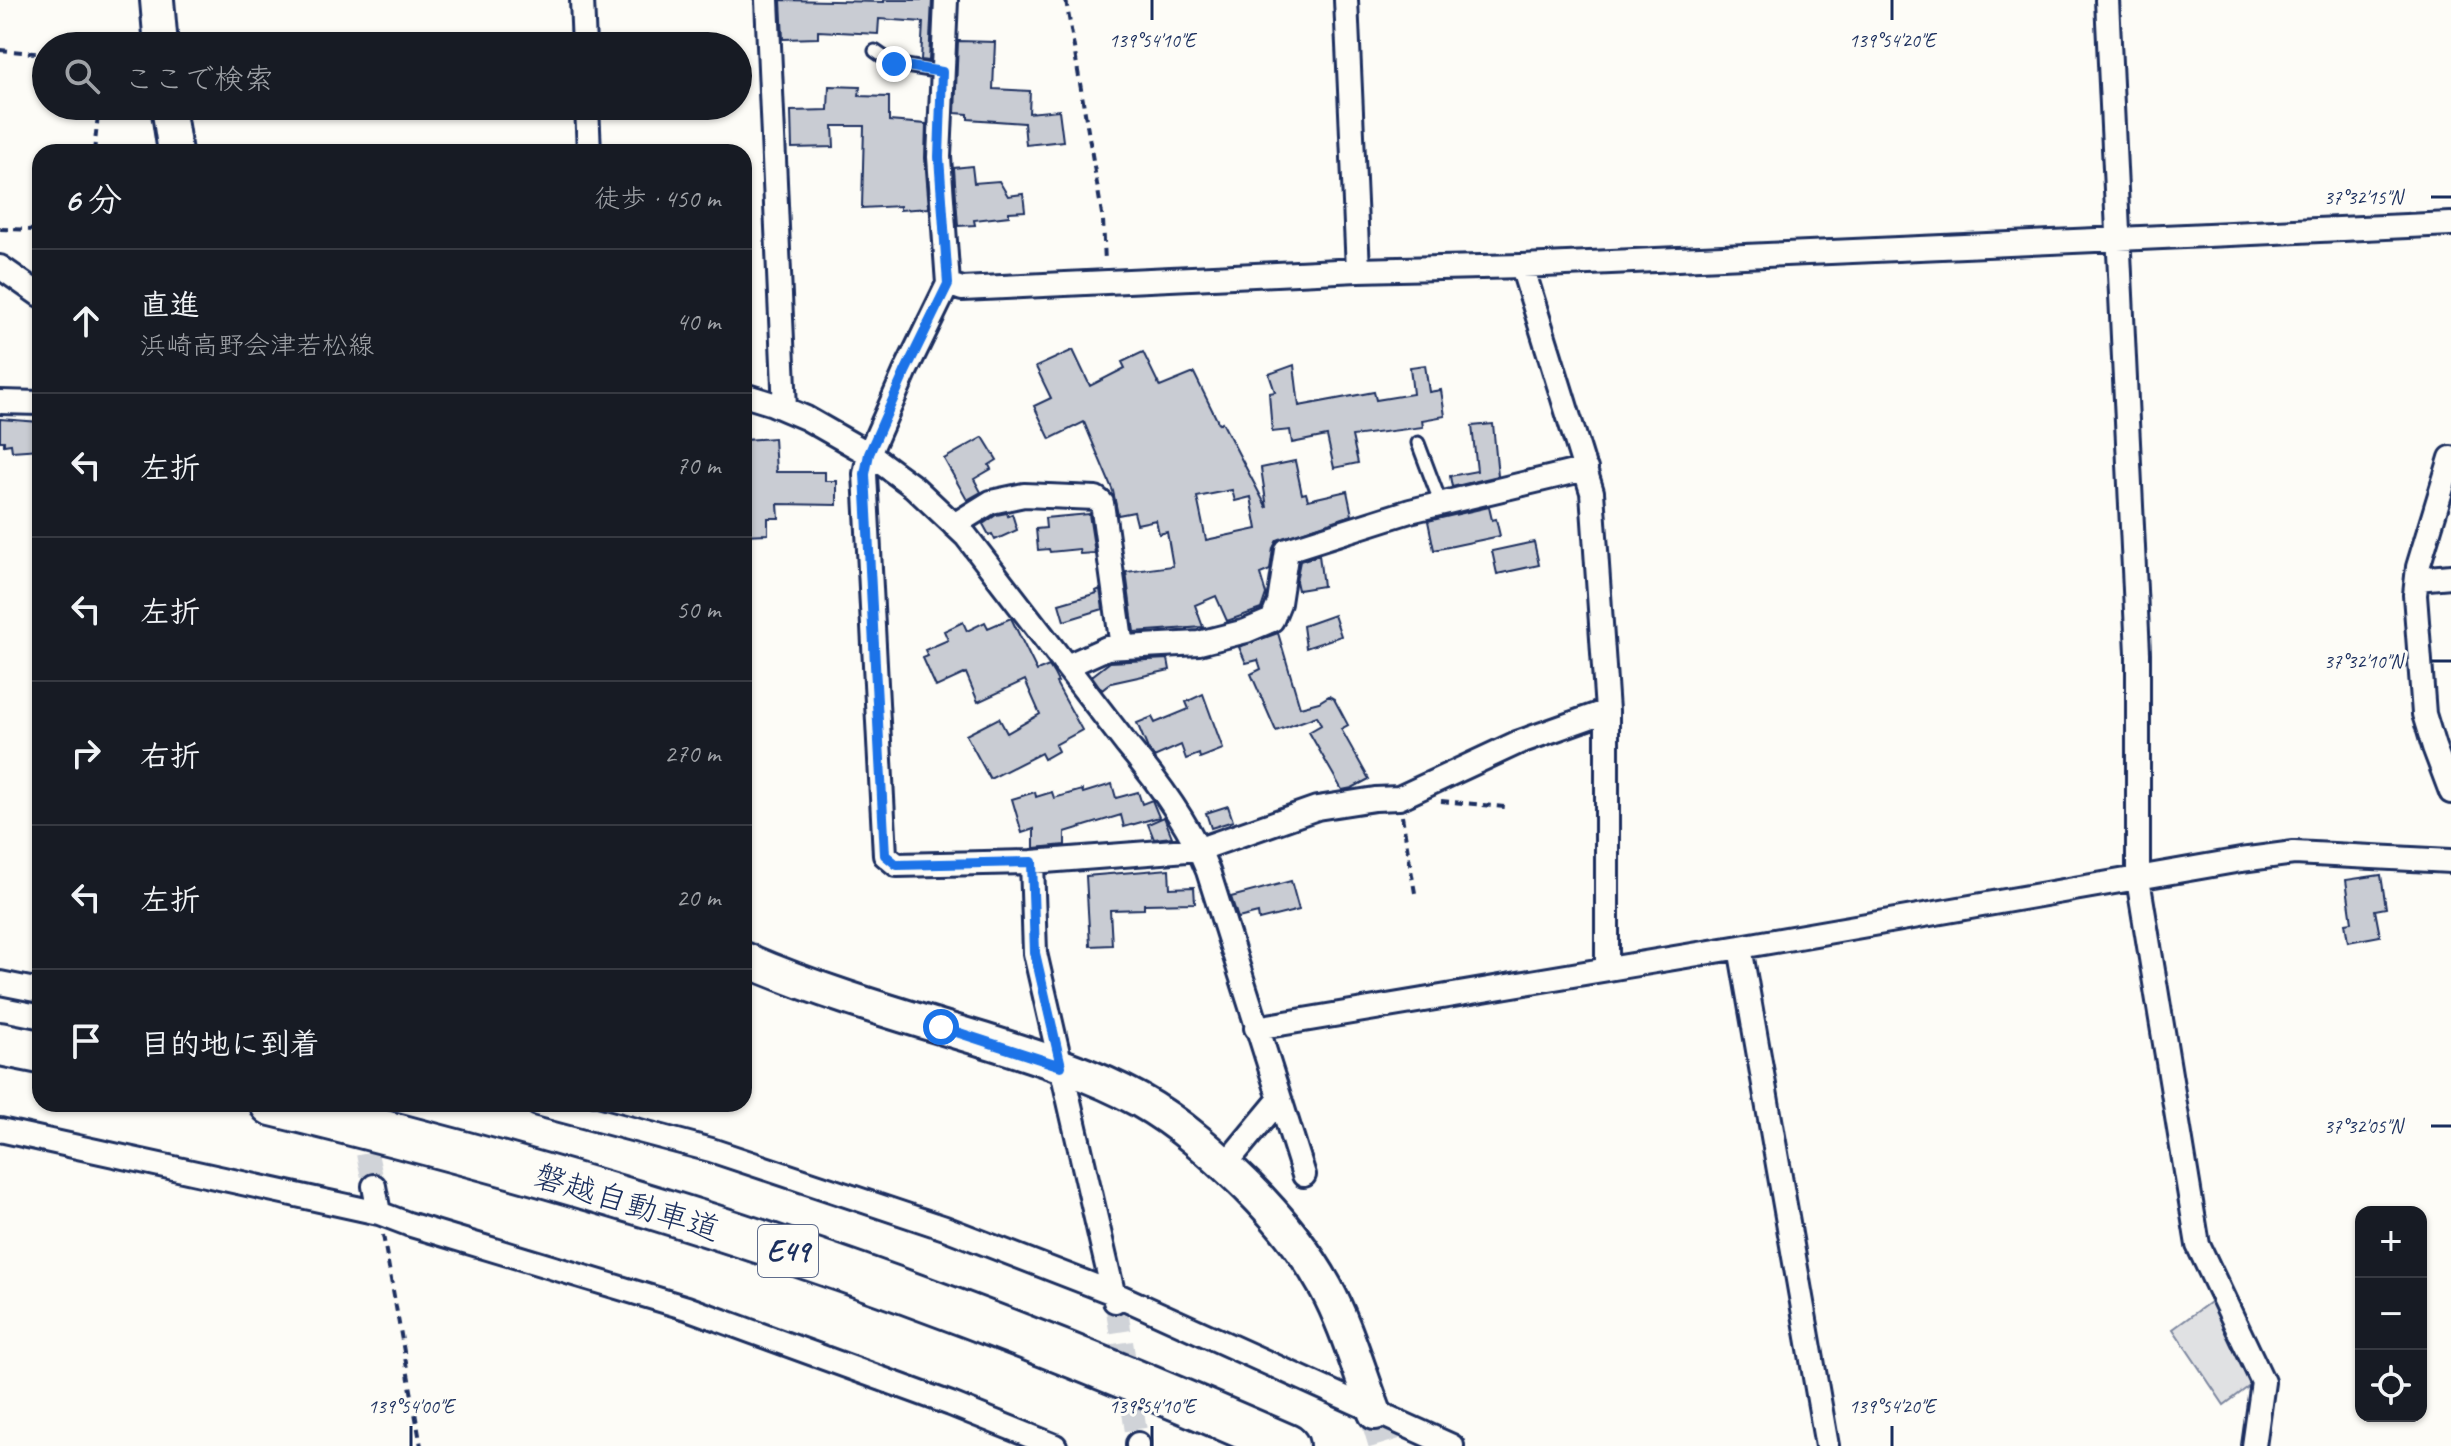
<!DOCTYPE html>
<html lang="ja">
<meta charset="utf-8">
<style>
body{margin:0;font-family:Caveat,"Klee One",sans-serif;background:#20242c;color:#f1f3f6}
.controls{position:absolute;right:24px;bottom:24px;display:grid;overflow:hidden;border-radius:16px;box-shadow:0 2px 6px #0004}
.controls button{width:72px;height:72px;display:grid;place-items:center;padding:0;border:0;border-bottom:2px solid #363941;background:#171b24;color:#f1f3f6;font:40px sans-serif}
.stop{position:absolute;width:24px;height:24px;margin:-18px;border:6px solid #1a73e8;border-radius:50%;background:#fff}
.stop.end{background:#1a73e8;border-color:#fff;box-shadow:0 2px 8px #0008}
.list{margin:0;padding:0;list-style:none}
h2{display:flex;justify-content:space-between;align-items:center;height:104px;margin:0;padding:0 32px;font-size:34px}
h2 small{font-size:26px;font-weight:400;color:#9ea1a6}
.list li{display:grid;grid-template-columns:52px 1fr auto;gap:24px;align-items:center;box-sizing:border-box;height:144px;padding:0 32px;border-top:2px solid #363941}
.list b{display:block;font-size:30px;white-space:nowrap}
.list p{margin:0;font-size:26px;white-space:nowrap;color:#9ea1a6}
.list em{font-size:26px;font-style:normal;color:#9ea1a6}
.icon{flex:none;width:44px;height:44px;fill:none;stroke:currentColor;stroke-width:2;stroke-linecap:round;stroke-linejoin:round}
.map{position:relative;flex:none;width:2451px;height:1446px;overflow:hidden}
.search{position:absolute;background:#171b24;box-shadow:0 2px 6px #0004;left:32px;top:32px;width:720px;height:88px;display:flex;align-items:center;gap:20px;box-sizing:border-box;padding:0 28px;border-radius:44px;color:#9ea1a6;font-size:30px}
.panel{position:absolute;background:#171b24;box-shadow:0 2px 6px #0004;left:32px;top:144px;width:720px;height:968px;border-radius:24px}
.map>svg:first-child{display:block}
</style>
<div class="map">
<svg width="2451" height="1446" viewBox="0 0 2451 1446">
<rect width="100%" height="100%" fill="#fdfcf7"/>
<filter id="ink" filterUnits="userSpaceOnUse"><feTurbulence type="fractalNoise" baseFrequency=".0125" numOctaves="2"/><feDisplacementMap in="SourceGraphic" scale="16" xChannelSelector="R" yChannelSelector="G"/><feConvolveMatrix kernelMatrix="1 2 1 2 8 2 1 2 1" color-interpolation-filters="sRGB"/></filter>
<g filter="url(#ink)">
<path fill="#e0e1e3" stroke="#7e88a0" stroke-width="2" d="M2213 1300 2255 1382 2224 1405 2173 1329Z"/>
<path fill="#c9ccd3" stroke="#1b2f5e" stroke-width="2" fill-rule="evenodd" d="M781 0 884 2V0H932L929 61 921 60 923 22 879 19 878 34 818 31V38L783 39Z
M958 41 995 42 993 89 1030 91 1029 113 1059 110 1063 141 1026 145 1024 123 968 119V114L955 113Z
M829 86 860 87 859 96 889 97V121L926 124 925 158 929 208 900 210V206L862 208 864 126H833L834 147 792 148 791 111 828 110Z
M972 166 974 183 999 181 1008 196 1023 194 1025 211 1009 212V216L974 220 975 225 958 226 954 168Z
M1073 350 1090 386 1125 368 1122 362 1143 352 1160 387 1194 373 1219 424 1222 422 1267 508 1261 468 1295 461 1302 494 1306 493 1308 500 1347 491 1352 515 1277 540 1273 548 1270 570 1260 574 1266 594 1261 609 1227 621 1216 596 1195 605 1203 627 1134 632 1126 572 1173 566 1167 532 1159 534 1156 520 1137 524 1134 512 1118 515 1113 491 1084 422 1050 439 1034 406 1051 398 1036 367ZM1232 490 1235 501 1251 497 1257 529 1206 540 1197 497Z
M1294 365 1299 406 1374 392 1376 400 1413 394 1410 367 1425 365 1429 392 1441 390 1445 416 1422 420 1423 427 1352 436 1358 463 1334 468 1327 436 1292 443 1290 430 1272 432 1269 393 1275 392 1269 374Z
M0 419 40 422V449L12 451 11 444 4 445V441H0Z
M1493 424 1498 476 1452 487 1450 476 1477 471 1472 426Z
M983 437 997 460 989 465 991 469 974 479 981 492 967 500 944 459Z
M774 438 776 472H825V481H837V505L778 504 779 518H768V534L744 535V440Z
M1489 507 1492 520 1496 519 1500 536 1434 550 1428 521Z
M1007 513 1008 516 1012 514 1017 530 995 540 992 534 989 535 983 524 996 515Z
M1089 514 1095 553 1080 554 1079 549 1050 552 1049 549 1038 550 1036 529 1046 528 1045 518Z
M1534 542 1539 565 1497 574 1492 551Z
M1319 555 1323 586 1298 590 1296 581 1300 561Z
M1100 589 1103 609 1064 621 1059 604 1097 593 1096 591Z
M1334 615 1341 636 1306 648 1303 626Z
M1011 618 1037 671 1049 666 1054 674 1058 682 1056 683 1082 730 1055 745 1058 751 1044 759 1041 753 990 779 966 735 999 718 1007 733 1040 714 1025 680 978 702 966 673 936 687 923 658 928 656 925 650 948 640 944 631 963 622 967 631 985 622 988 628Z
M1278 633 1300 707 1319 702 1329 696 1334 699 1348 725 1341 729 1369 779 1352 788 1342 790 1309 732 1321 725 1317 716 1276 731 1251 674 1261 669 1258 660 1246 663 1239 647Z
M1168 659 1170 670 1111 683 1102 690 1092 676 1110 662Z
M1203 694 1223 749 1200 758 1199 754 1186 759 1181 745 1154 757 1148 749 1137 723 1152 717 1155 723 1189 709 1186 702Z
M1112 784 1116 798 1138 792 1142 804 1152 800 1159 817 1124 827 1121 815 1065 832V845L1034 848V829L1022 833 1012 799 1035 792 1036 797 1052 792 1054 798 1082 790 1083 793Z
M1228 806 1233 821 1211 828 1206 813Z
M1164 817 1172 837 1154 839 1148 824Z
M1169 869 1170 888 1194 887 1195 903 1144 904V909L1110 910 1112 945 1090 946 1086 876Z
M2381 875 2386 908 2375 910 2380 936 2348 942 2345 923 2352 922 2346 880Z
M1291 881 1299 910 1259 920 1258 913 1238 918 1231 897Z"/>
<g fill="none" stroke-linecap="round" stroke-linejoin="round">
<path stroke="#d0d3d8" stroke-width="22" stroke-dasharray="22 11" stroke-linecap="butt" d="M360 1121 374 1186
M1117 1310 1138 1444"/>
<path stroke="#d0d3d8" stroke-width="32" stroke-dasharray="32 16" stroke-linecap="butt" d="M1375 1413 1385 1446"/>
<defs>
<path id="service" d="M875 51 894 64 942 72
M1418 443 1441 504"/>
<path id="minor" d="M582 0 584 46
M767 0 785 409
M946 0 939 157 948 284 905 372 869 454 865 474 885 855 897 865 1032 862 1200 849 1317 808 1375 799 1399 798 1517 743 1607 711
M1346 0 1358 270
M2107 0 2138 653V879L2198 1245 2263 1382 2254 1446
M587 106 589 152
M1522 266 1592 492 1607 711V968
M0 267 40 295
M948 284 962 289 1358 270 1522 266 2451 224
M744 395 773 404 806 418 869 454 914 487 966 536 1127 745C1159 783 1190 825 1208 871L1304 1175
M0 402 40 403
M2451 458 2418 567 2415 595 2424 714 2434 747 2451 792
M954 525 991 502 1024 495 1096 498 1102 503 1122 647
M2417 579 2451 576
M1067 666 1107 648 1199 643 1246 631 1272 620 1279 603 1287 550 1410 511 1586 469
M1032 862 1035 953 1115 1301
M1740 947 1827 1446
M0 983 40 991
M1256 1028 1740 947 2241 860 2294 853 2451 861
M538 1104 711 1150 945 1228 1113 1293 1452 1446
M0 1130 379 1213 408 1224 687 1308 951 1404 1055 1446
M1225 1165 1279 1100
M374 1186 379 1213
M1138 1444V1446"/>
<path id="secondary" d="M157 0 161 46
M168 106 175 152
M744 959C820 992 901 1015 980 1039 1034 1056 1090 1073 1139 1100 1180 1123 1215 1155 1248 1187 1279 1218 1305 1250 1326 1288 1347 1327 1359 1372 1375 1413"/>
<path id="motorway" d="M0 1044 40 1052
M272 1104C444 1146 617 1193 785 1250 955 1307 1123 1374 1287 1446"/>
</defs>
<use href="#service" stroke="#1b2f5e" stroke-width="17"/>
<use href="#minor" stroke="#1b2f5e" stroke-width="28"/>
<use href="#secondary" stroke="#1b2f5e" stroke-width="38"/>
<use href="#motorway" stroke="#1b2f5e" stroke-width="48"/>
<path stroke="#1b2f5e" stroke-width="4" stroke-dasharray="8 6" stroke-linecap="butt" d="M1066 0 1103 220 1105 262
M0 50 46 54
M94 152 99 106
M0 229 40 230
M1441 801 1505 807
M1402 816 1415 893
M383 1235 421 1446"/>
<use href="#service" stroke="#fdfcf7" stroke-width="11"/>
<use href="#minor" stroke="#fdfcf7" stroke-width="22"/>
<use href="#secondary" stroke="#fdfcf7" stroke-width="32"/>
<use href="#motorway" stroke="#fdfcf7" stroke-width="42"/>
</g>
</g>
<g fill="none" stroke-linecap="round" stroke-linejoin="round" filter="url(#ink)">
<path stroke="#1a73e8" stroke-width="10" d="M894 64 942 72 939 157 948 284 905 372 869 454 865 474 885 855 897 865 1032 862 1035 953 1061 1066 941 1027"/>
</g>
<path fill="none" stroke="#1b2f5e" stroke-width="3" d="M1152 0V20M1892 0V20M2431 197H2451M2431 661H2451M2431 1126H2451M411 1426V1446M1152 1426V1446M1892 1426V1446"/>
<g text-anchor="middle" stroke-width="6" stroke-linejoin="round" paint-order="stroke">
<rect fill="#fdfcf7" stroke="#5f6c8c" stroke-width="2" x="758" y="1225" width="60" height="52" rx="6"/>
<g font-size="30" font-weight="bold" fill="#1b2f5e">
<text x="788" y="1261">E49</text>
</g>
<g font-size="32" fill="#1b2f5e" stroke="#fdfcf7">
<text transform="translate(627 1202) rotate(17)" y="11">磐越自動車道</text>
</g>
</g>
<g font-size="20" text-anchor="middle" fill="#1b2f5e" stroke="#fdfcf7" stroke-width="6" stroke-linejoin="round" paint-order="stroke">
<text x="1152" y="47">139°54'10"E</text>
<text x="1892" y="47">139°54'20"E</text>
<text x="2363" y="204">37°32'15"N</text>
<text x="2363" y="668">37°32'10"N</text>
<text x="2363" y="1133">37°32'05"N</text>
<text x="411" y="1413">139°54'00"E</text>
<text x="1152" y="1413">139°54'10"E</text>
<text x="1892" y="1413">139°54'20"E</text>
</g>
</svg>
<div class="controls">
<button>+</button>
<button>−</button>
<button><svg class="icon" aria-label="locate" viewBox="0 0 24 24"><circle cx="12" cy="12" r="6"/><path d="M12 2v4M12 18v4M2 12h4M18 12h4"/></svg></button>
</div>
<div class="stop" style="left:941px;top:1027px"></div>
<div class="stop end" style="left:894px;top:64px"></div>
<div class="search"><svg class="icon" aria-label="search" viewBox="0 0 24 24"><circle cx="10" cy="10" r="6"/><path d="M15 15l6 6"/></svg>ここで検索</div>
<section class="panel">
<h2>6 分<small>徒歩 · 450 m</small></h2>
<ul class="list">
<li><svg class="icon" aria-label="ahead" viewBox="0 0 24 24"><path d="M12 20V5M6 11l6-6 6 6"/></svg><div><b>直進</b><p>浜崎高野会津若松線</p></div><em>40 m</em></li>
<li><svg class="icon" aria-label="left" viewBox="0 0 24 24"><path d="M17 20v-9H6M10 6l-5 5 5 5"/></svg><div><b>左折</b></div><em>70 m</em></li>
<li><svg class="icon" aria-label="left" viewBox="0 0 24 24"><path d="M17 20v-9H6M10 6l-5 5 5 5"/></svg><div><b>左折</b></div><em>50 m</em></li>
<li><svg class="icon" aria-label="right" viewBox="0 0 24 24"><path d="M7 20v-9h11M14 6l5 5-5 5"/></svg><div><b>右折</b></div><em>270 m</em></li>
<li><svg class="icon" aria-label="left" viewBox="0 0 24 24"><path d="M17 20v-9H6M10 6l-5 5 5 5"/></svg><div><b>左折</b></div><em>20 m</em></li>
<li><svg class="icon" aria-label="arrive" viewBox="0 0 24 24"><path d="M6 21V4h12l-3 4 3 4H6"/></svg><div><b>目的地に到着</b></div></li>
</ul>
</section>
</div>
